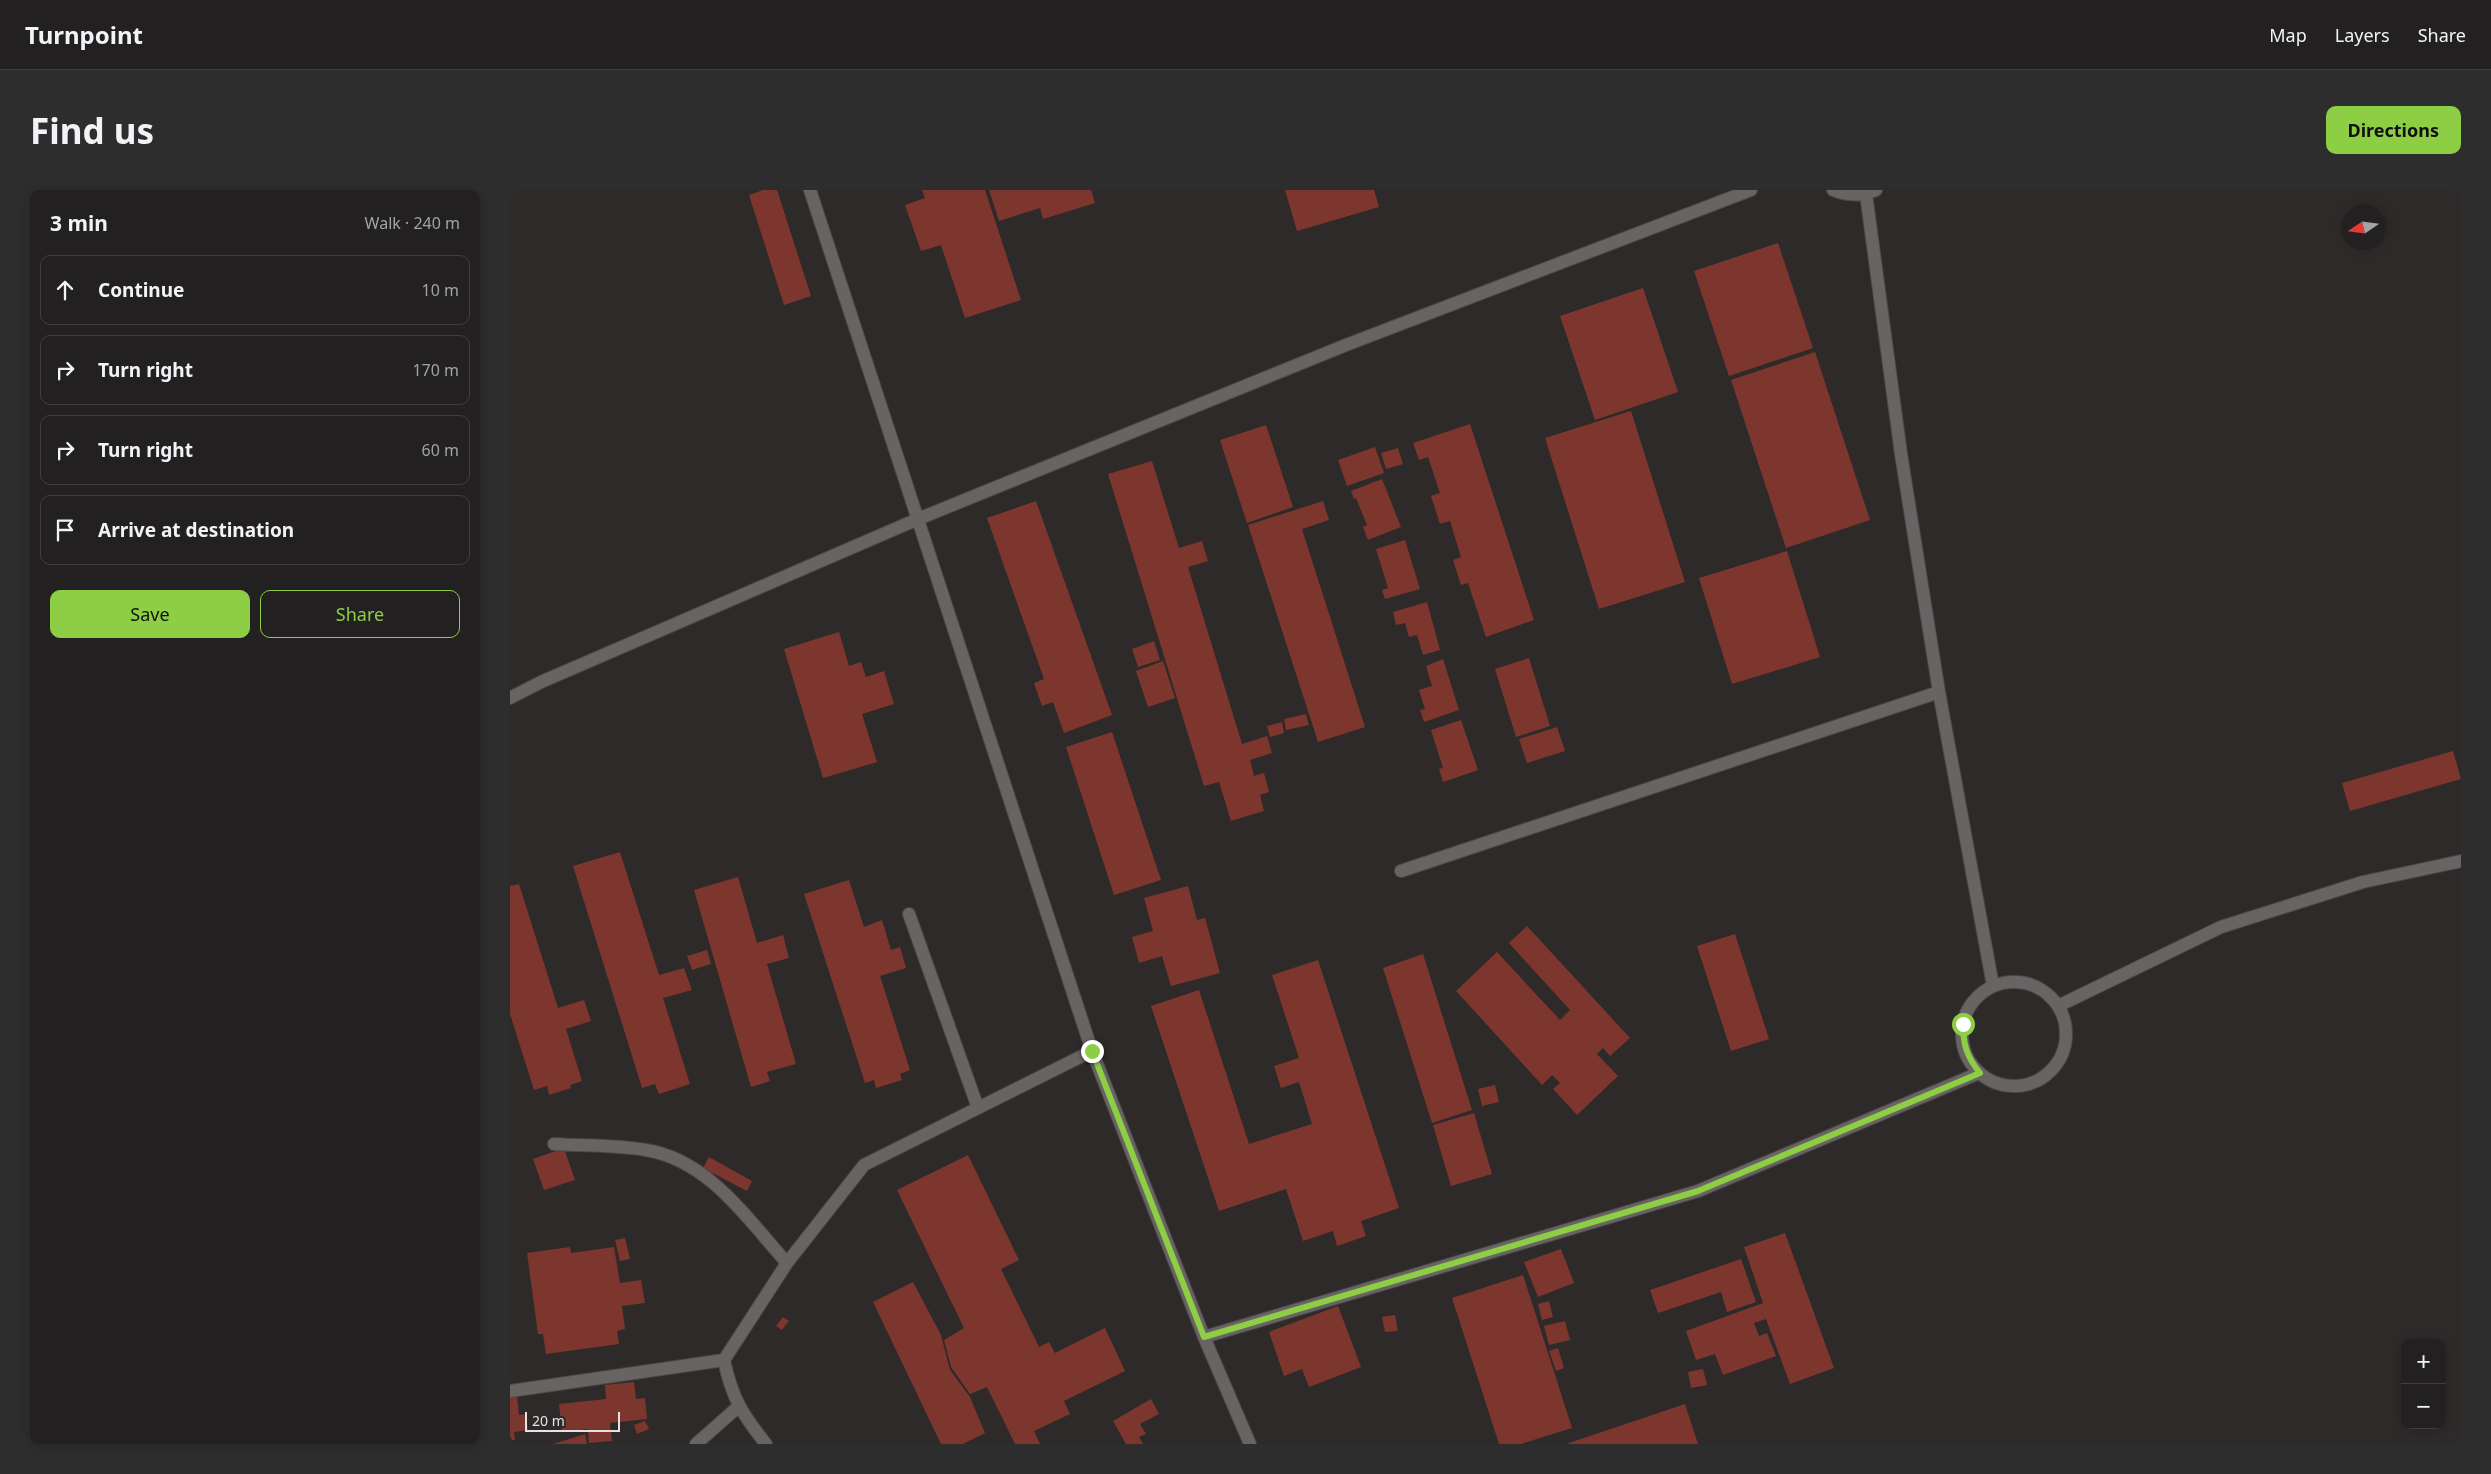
<!DOCTYPE html>
<meta charset="utf-8">
<style>
body{margin:0;font-family:"Noto Sans",sans-serif;background:#2e2d2d;color:#f1f3f6}
.controls{position:absolute;right:15px;bottom:15px;display:grid;overflow:hidden;border-radius:10px;box-shadow:0 2px 12px #0003}
.controls button{width:45px;height:45px;display:grid;place-items:center;padding:0;border:0;border-bottom:1px solid #3f3e3e;background:#222020;color:#f1f3f6;font:25px sans-serif}
.compass{position:absolute;left:1831px;top:15px;width:45px;height:45px;border-radius:50%;background:#222020;box-shadow:0 2px 12px #0003;rotate:257deg}
.scale{position:absolute;left:15px;bottom:12px;width:95px;box-sizing:border-box;padding-left:5px;border:2px solid #e5e2e3;border-top:0;font-size:14px;line-height:18px;white-space:nowrap;color:#e5e2e3;-webkit-text-stroke:4px #2e2a2a;paint-order:stroke}
.stop{position:absolute;width:15px;height:15px;margin:-11px;border:4px solid #8dce44;border-radius:50%;background:#fff}
.stop.end{background:#8dce44;border-color:#fff;box-shadow:0 1px 5px #0008}
.list{margin:0;padding:0;list-style:none}
h2{display:flex;justify-content:space-between;align-items:center;height:65px;margin:0;padding:0 20px;font-size:21px}
h2 small{font-size:16px;font-weight:400;color:#a2a3a5}
.list li{display:grid;grid-template-columns:32px 1fr auto;gap:15px;align-items:center;box-sizing:border-box;height:70px;margin:0 10px 10px;padding:0 10px;border:1px solid #3f3e3e;border-radius:10px}
.list b{display:block;font-size:19px;white-space:nowrap}
.list em{font-size:16px;font-style:normal;color:#a2a3a5}
.actions{display:flex;gap:10px;padding:15px 20px}
.actions a{flex:1;padding:11px 0;border:1px solid #8dce44;border-radius:10px;text-align:center;font-size:18px;color:#8dce44}
.actions .main{background:#8dce44;color:#111}
.icon{flex:none;width:28px;height:28px;fill:none;stroke:currentColor;stroke-width:2;stroke-linecap:round;stroke-linejoin:round}
.map{position:relative;flex:none;width:1951px;height:1254px;overflow:hidden;border-radius:10px}
header{display:flex;align-items:center;gap:30px;box-sizing:border-box;height:70px;padding:0 25px;background:#222020;border-bottom:1px solid #3f3e3e}
header strong{font-size:24px}
nav{display:flex;gap:28px;margin-inline-start:auto;font-size:18px}
.intro{display:flex;align-items:center;justify-content:space-between;box-sizing:border-box;height:120px;padding:0 30px}
h1{margin:0;font-size:35px}
.button{padding:12px 22px;border-radius:10px;background:#8dce44;color:#111;font-size:18px;font-weight:700}
main{display:flex;gap:30px;padding:0 30px}
aside{flex:1;background:#222020;border-radius:10px;box-shadow:0 2px 12px #0003}
.map>svg:first-child{display:block}
</style>
<header>
<strong>Turnpoint</strong>
<nav><a>Map</a><a>Layers</a><a>Share</a></nav>
</header>
<div class="intro"><h1>Find us</h1><a class="button">Directions</a></div>
<main>
<aside>
<h2>3 min<small>Walk · 240 m</small></h2>
<ul class="list">
<li><svg class="icon" aria-label="ahead" viewBox="0 0 24 24"><path d="M12 20V5M6 11l6-6 6 6"/></svg><div><b>Continue</b></div><em>10 m</em></li>
<li><svg class="icon" aria-label="right" viewBox="0 0 24 24"><path d="M7 20v-9h11M14 6l5 5-5 5"/></svg><div><b>Turn right</b></div><em>170 m</em></li>
<li><svg class="icon" aria-label="right" viewBox="0 0 24 24"><path d="M7 20v-9h11M14 6l5 5-5 5"/></svg><div><b>Turn right</b></div><em>60 m</em></li>
<li><svg class="icon" aria-label="arrive" viewBox="0 0 24 24"><path d="M6 21V4h12l-3 4 3 4H6"/></svg><div><b>Arrive at destination</b></div></li>
</ul>
<div class="actions"><a class="main">Save</a><a>Share</a></div>
</aside>
<div class="map">
<svg width="1951" height="1254" viewBox="0 0 1951 1254">
<rect width="100%" height="100%" fill="#2e2a2a"/>
<path fill="#7d362d" d="M253 0H267L301 106 274 115 239 5Z
M412 0H475L511 110 455 128 431 55 411 61 395 15 415 8Z
M479 0H581L585 13 533 29 530 18 489 31Z
M775 0H864L869 17 787 41Z
M1268 53 1303 158 1219 186 1184 81Z
M1133 98 1168 202 1085 230 1050 126Z
M1305 162 1360 330 1276 358 1221 190Z
M1121 221 1175 392 1089 419 1035 248Z
M960 234 1024 430 976 447 958 393 951 395 943 370 951 367 940 331 930 334 921 306 930 303 918 267 909 270 903 253Z
M756 235 783 317 737 333 710 250Z
M865 257 874 283 837 296 828 270Z
M888 258 893 274 876 279 871 263Z
M642 271 669 358 692 351 698 371 678 377 732 554 757 546 762 563 740 570 744 586 754 583 759 602 750 605 754 621 721 631 709 592 694 596 598 284Z
M872 289 891 337 858 350 853 337 857 335 846 308 844 309 841 301Z
M526 311 602 525 554 543 543 512 532 516 524 493 534 489 477 328Z
M813 311 819 330 792 339 855 537 808 552 738 335Z
M895 350 910 399 875 409 872 400 878 398 866 359Z
M1277 361 1310 467 1222 494 1189 388Z
M917 412 930 460 913 465 907 445 899 447 895 433 886 435 883 422Z
M329 442 339 476 351 472 356 487 374 481 384 514 352 524 367 572 313 588 274 459Z
M644 451 650 470 628 477 622 459Z
M1019 468 1040 536 1006 547 985 479Z
M933 469 949 520 914 532 910 520 915 519 909 500 922 496 916 476Z
M653 471 665 508 638 517 626 481Z
M796 524 799 535 776 540 774 529Z
M951 530 968 580 933 592 929 579 933 578 921 540Z
M772 532 774 543 760 547 757 536Z
M1047 537 1055 561 1017 573 1009 549Z
M602 542 651 690 604 705 556 557Z
M1943 561 1951 589 1840 621 1832 593Z
M110 662 149 785 174 778 182 800 153 808 180 894 149 904 145 894 132 898 63 676Z
M228 687 247 753 273 745 279 768 257 774 286 874 257 882 260 891 241 897 184 700Z
M339 690 354 737 372 730 381 760 390 757 396 778 370 786 400 880 390 884 392 890 366 898 364 890 355 893 294 704Z
M9 694 48 818 74 810 81 831 56 839 72 891 60 895 61 898 39 905 37 896 24 900 0 824V696Z
M678 696 687 730 695 728 710 783 661 796 652 766 629 773 622 747 643 741 634 708Z
M1017 736 1120 848 1100 866 1093 858 1087 864 1108 886 1067 925 1043 899 1050 893 1042 885 1032 895 946 801 987 762 1050 830 1060 820 999 753Z
M1225 744 1259 849 1221 861 1187 756Z
M197 760 201 774 182 780 177 766Z
M913 764 962 920 922 933 873 778Z
M808 770 889 1018 851 1031 856 1046 827 1056 823 1041 793 1051 776 999 709 1021 641 816 689 800 739 954 802 934 789 892 771 898 764 876 789 868 762 785Z
M985 895 989 912 972 916 968 899Z
M964 923 982 984 941 996 923 935Z
M54 958 65 990 34 1000 23 969Z
M458 965 509 1070 491 1079 529 1157 539 1152 545 1163 595 1138 615 1181 554 1211 560 1224 524 1241 530 1254H505L477 1197 460 1204 441 1177 434 1150 454 1138 387 1000Z
M199 967 242 991 237 1001 193 978Z
M1275 1043 1324 1178 1280 1194 1256 1129 1244 1133 1249 1146 1257 1143 1266 1166 1213 1185 1205 1164 1186 1170 1176 1141 1253 1113 1234 1057Z
M115 1048 120 1069 110 1071 105 1050Z
M60 1057 61 1063 104 1057 110 1093 131 1090 135 1113 112 1116 115 1139 107 1141 109 1154 36 1164 33 1144H28L17 1063Z
M1051 1059 1064 1093 1028 1107 1014 1072Z
M1231 1069 1246 1112 1217 1122 1211 1102 1148 1123 1140 1100Z
M1013 1085 1062 1238 1011 1254H989L942 1108Z
M403 1092 431 1145 440 1180 460 1207 475 1243 453 1254H431L363 1112Z
M1039 1111 1043 1127 1032 1130 1028 1114Z
M828 1116 851 1177 799 1197 792 1179 774 1186 759 1142Z
M885 1125 888 1141 875 1142 872 1127Z
M273 1127 279 1131 272 1140 266 1136Z
M1055 1131 1060 1150 1039 1155 1034 1136Z
M1048 1158 1054 1178 1046 1181 1039 1161Z
M1193 1179 1197 1195 1181 1198 1178 1182Z
M124 1192 126 1209 135 1208 137 1229 100 1233 102 1251 79 1253 78 1239 52 1242 49 1214 96 1209 95 1195Z
M7 1206 9 1225 16 1224 18 1240 4 1242 5 1250H0V1207Z
M641 1209 649 1224 630 1234 636 1244 629 1247 633 1254H616L603 1231Z
M1175 1214 1188 1254H1056Z
M135 1231 139 1239 127 1244 124 1235Z
M75 1244 77 1254H43Z"/>
<g fill="none" stroke-linecap="round" stroke-linejoin="round">
<defs>
<path id="lane" d="M300 0 582 861 694 1147 740 1254
M1323 0C1338 6 1352 6 1366 0
M1356 4 1391 264 1429 502 1483 796
M0 508 31 492 408 329 836 155 1241 0
M891 681 1429 502
M399 724 468 918
M1452 844a52 52 0 1 1 104 0a52 52 0 1 1-104 0Z
M1548 816 1711 737 1853 692 1951 671
M44 954C74 956 106 955 136 960 199 970 238 1030 277 1073
M694 1147 1188 1001 1469 883
M214 1170C222 1208 232 1224 256 1254
M0 1201 214 1170 277 1073 354 975 582 861
M186 1254 228 1217"/>
</defs>
<use href="#lane" stroke="#4c4849" stroke-width="14"/>
<use href="#lane" stroke="#686464" stroke-width="12"/>
</g>
<g fill="none" stroke-linecap="round" stroke-linejoin="round">
<path stroke="#8dce44" stroke-width="6" d="M582 861 694 1147 1188 1001 1470 883C1457 867 1453 855 1453 834"/>
</g>
</svg>
<div class="controls">
<button>+</button>
<button>−</button>
</div>
<svg class="compass" viewBox="-18 -18 36 36"><path d="M0-13l5 13h-10z" fill="#e53935"/><path d="M0 13l5-13h-10z" fill="#a2a3a5"/></svg>
<div class="scale">20 m</div>
<div class="stop" style="left:1453px;top:834px"></div>
<div class="stop end" style="left:582px;top:861px"></div>
</div>
</main>
